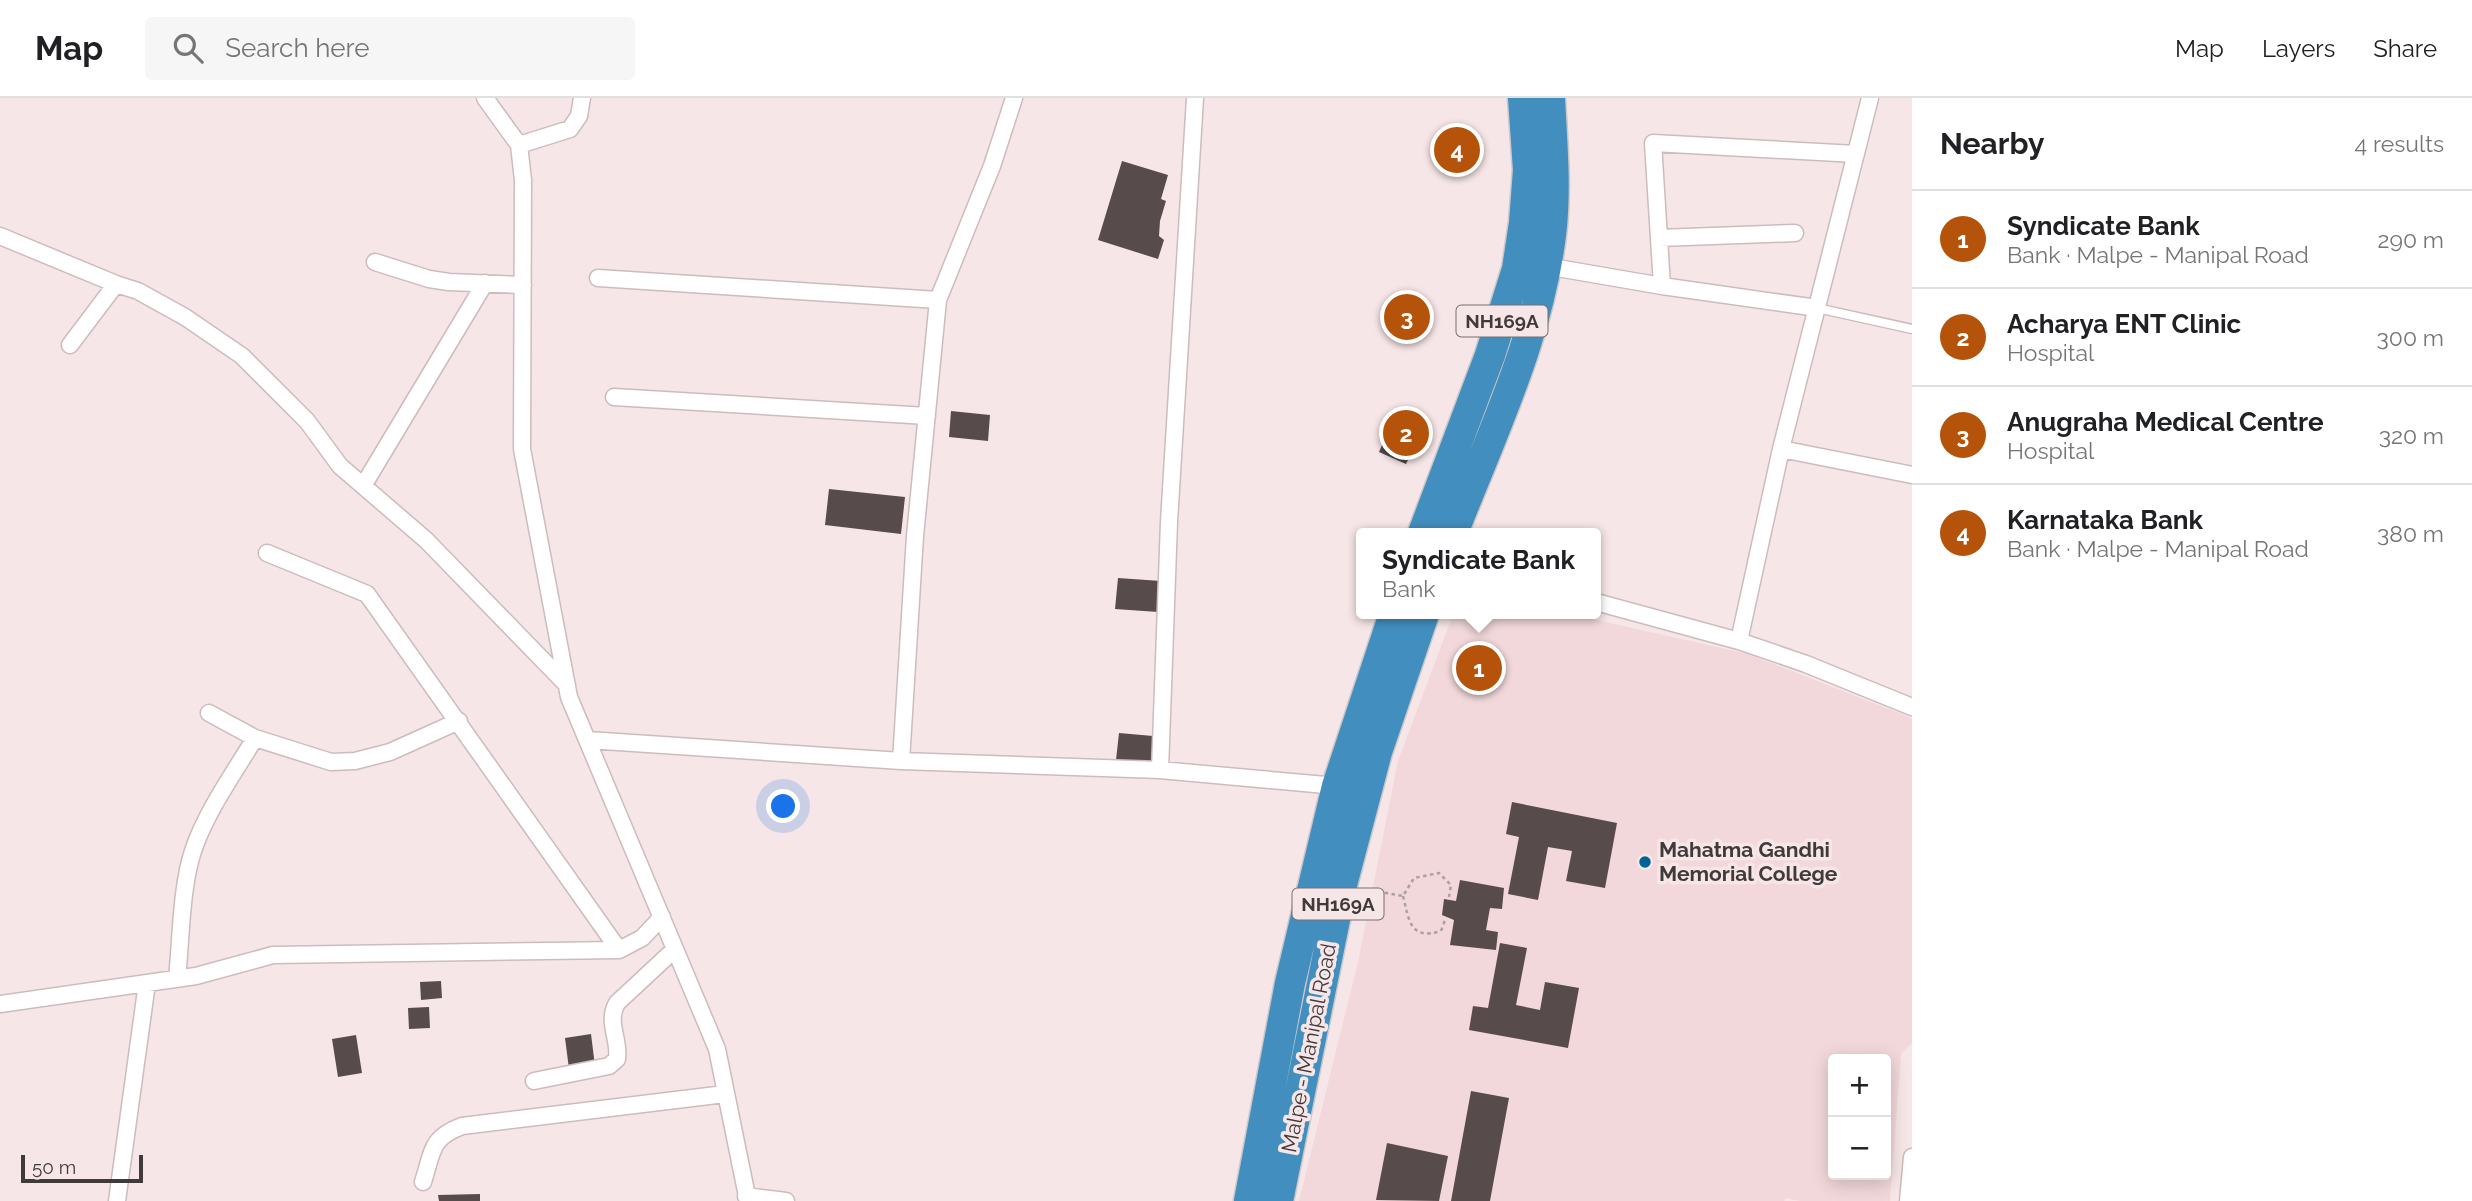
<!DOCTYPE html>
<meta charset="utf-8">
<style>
body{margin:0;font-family:Raleway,sans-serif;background:#f6f6f6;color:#202124}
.controls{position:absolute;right:21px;bottom:21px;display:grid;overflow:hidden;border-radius:7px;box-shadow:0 4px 18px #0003}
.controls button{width:63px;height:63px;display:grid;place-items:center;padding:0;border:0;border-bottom:2px solid #e0e0e0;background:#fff;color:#202124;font:35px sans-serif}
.scale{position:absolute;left:21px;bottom:18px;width:122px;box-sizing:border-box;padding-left:7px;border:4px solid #413a3b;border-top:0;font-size:19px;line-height:24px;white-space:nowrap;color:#413a3b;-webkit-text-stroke:5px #f7e6e7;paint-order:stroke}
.you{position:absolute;left:784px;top:709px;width:24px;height:24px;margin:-18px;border:5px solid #fff;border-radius:50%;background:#1a73e8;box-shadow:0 0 0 10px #1a73e833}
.badge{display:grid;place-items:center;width:46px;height:46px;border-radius:50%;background:#b45309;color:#fff;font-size:23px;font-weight:700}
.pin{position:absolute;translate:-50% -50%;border:4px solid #fff;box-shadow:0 2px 7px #0006}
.popup{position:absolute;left:1356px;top:430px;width:245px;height:91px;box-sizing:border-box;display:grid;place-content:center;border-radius:7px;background:#fff;filter:drop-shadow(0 2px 5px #0005);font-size:23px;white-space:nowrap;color:#757577}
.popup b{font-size:26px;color:#202124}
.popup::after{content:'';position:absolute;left:50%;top:100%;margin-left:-14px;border:14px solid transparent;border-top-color:#fff}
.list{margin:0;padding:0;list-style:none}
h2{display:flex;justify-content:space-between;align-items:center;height:91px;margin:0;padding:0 28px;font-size:30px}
h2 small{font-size:23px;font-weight:400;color:#757577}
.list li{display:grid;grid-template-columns:46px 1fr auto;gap:21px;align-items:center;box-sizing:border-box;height:98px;padding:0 28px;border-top:2px solid #e0e0e0}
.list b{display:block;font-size:26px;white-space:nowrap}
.list p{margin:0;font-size:23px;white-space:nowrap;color:#757577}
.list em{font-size:23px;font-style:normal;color:#757577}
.icon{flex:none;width:38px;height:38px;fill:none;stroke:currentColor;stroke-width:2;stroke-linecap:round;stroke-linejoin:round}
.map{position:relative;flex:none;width:1912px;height:1103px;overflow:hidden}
header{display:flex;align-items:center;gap:42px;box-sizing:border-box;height:98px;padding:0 35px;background:#fff;border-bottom:2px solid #e0e0e0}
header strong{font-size:33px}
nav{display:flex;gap:38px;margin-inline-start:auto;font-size:24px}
.search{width:490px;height:63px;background:#f6f6f6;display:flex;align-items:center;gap:18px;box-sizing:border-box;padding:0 24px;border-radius:7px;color:#757577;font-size:26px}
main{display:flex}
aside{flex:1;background:#fff}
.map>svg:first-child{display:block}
</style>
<header>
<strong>Map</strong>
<div class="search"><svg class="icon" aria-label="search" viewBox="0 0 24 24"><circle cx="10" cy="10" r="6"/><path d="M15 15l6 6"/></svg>Search here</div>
<nav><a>Map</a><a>Layers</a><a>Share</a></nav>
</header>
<main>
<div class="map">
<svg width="1912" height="1103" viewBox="0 0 1912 1103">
<rect width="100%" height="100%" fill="#f7e6e7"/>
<path fill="#f2d8da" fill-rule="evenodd" d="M1453 516H1570L1748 556 1912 620V945L1901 956 1890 1103H1800L1786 1100 1784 1103H1299L1358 864 1398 663ZM1833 961H1886V1077H1833Z"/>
<path fill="#584b4c" d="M1122 63 1168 77 1161 101 1166 103 1160 123 1159 138 1164 142 1158 161 1098 142Z
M1395 201 1416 204 1412 239 1391 237Z
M951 313 990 317 988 343 949 339Z
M1397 313 1425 326 1406 366 1379 354Z
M829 391 905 399 901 436 825 427Z
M1118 480 1161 483 1158 514 1115 511Z
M1119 635 1153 638 1151 665 1116 662Z
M1512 704 1617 725 1605 790 1566 783 1572 753 1548 749 1538 802 1508 796 1519 739 1506 736Z
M1460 782 1504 790 1502 811 1490 810 1486 832 1498 834 1496 852 1450 847 1454 822 1442 817 1444 801 1456 803Z
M1500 845 1527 850 1516 907 1540 912 1545 884 1579 890 1568 950 1469 932 1473 908 1488 910Z
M441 883 442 900 421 902 420 884Z
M429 909 430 930 409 931 408 910Z
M591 936 595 968 569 971 565 940Z
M356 937 362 975 338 979 332 941Z
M1471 993 1509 1000 1490 1103H1451Z
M1387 1045 1448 1058 1439 1103 1376 1102Z
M480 1096V1103H439L438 1097Z"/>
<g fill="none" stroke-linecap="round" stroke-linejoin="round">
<defs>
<path id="lane" d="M1817 210 1912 231"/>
<path id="street" d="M485 0 519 47 523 82 522 351 569 599 717 951 748 1103
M519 47 570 31 579 18 582 0
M0 138 116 186 138 193 185 219 242 258 307 323 340 368 426 442 567 587
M1659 140 1795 135
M375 164 429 181 449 184 523 187
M1546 168 1662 188 1817 210
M598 180 938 202
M1662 188 1653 45 1856 56
M70 247 116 186
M614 299 927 318
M1781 351 1912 377
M363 388 485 185
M267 455 367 496 619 852
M1596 504 1739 543 1806 566 1912 609
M1739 543 1781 351 1870 0
M209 615 255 640 331 664 355 663 390 654 459 623
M588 642 901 663 1160 672 1337 688
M901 663 915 438 938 202 992 68 1014 0
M1160 672 1169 424 1195 0
M177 881C181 842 181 789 193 753 206 714 234 675 255 640
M0 906 196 878 273 857 619 852 642 840 662 819
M534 983 609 968 617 961C620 941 606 924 617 905L675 851
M423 1084C433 1053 430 1040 462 1028L725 996
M746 1098 786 1103
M117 1103 147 885
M1908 1103 1912 1059"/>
<path id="highway" d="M1423 435 1490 257 1517 171 1524 125 1528 72 1523 0
M1453 435C1492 335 1541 235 1552 128 1556 85 1552 42 1550 0
M1249 1103 1290 885 1337 688 1394 516
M1278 1103 1342 787 1377 654 1424 516"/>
</defs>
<use href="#lane" stroke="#ccbcbd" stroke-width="11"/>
<use href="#street" stroke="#ccbcbd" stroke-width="19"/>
<use href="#highway" stroke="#cac8c8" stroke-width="33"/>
<path stroke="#ac9fa0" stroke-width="2.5" stroke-dasharray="3.5 3.5" stroke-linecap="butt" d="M1364 791 1403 798 1414 780 1439 775 1451 787 1449 799
M1403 798C1409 822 1410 843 1441 833L1445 822"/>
<use href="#lane" stroke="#fff" stroke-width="8"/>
<use href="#street" stroke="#fff" stroke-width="16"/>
<use href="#highway" stroke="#418ebf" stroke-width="30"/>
</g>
<circle fill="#006392" stroke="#f7e6e7" stroke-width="2.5" cx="1645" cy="764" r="7"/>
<g text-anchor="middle" stroke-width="7" stroke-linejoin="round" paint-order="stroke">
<g fill="#f7e6e7" stroke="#786e6f" stroke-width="2">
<rect x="1456.5" y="207.5" width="91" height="31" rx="5"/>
<rect x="1292.5" y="790.5" width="91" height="31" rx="5"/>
</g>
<g font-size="19" font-weight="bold" fill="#413a3b">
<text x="1502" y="230">NH169A</text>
<text x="1338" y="813">NH169A</text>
</g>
<g font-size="21" font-weight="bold" fill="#413a3b" stroke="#f7e6e7" text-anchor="start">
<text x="1659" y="759">Mahatma Gandhi<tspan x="1659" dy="24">Memorial College</tspan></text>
</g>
<g font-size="21" fill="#413a3b" stroke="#f7e6e7">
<text transform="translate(1309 950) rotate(-79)" y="7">Malpe - Manipal Road</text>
</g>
</g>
</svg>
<div class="controls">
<button>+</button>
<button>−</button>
</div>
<div class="scale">50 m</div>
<div class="you"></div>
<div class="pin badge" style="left:1479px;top:570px">1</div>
<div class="popup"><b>Syndicate Bank</b>Bank</div>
<div class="pin badge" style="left:1406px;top:335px">2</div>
<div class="pin badge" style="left:1407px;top:219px">3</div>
<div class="pin badge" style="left:1457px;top:52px">4</div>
</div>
<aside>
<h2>Nearby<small>4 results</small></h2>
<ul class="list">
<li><span class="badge">1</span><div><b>Syndicate Bank</b><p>Bank · Malpe - Manipal Road</p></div><em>290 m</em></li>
<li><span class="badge">2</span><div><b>Acharya ENT Clinic</b><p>Hospital</p></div><em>300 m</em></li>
<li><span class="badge">3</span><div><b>Anugraha Medical Centre</b><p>Hospital</p></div><em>320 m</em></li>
<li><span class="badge">4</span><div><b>Karnataka Bank</b><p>Bank · Malpe - Manipal Road</p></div><em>380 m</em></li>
</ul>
</aside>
</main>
